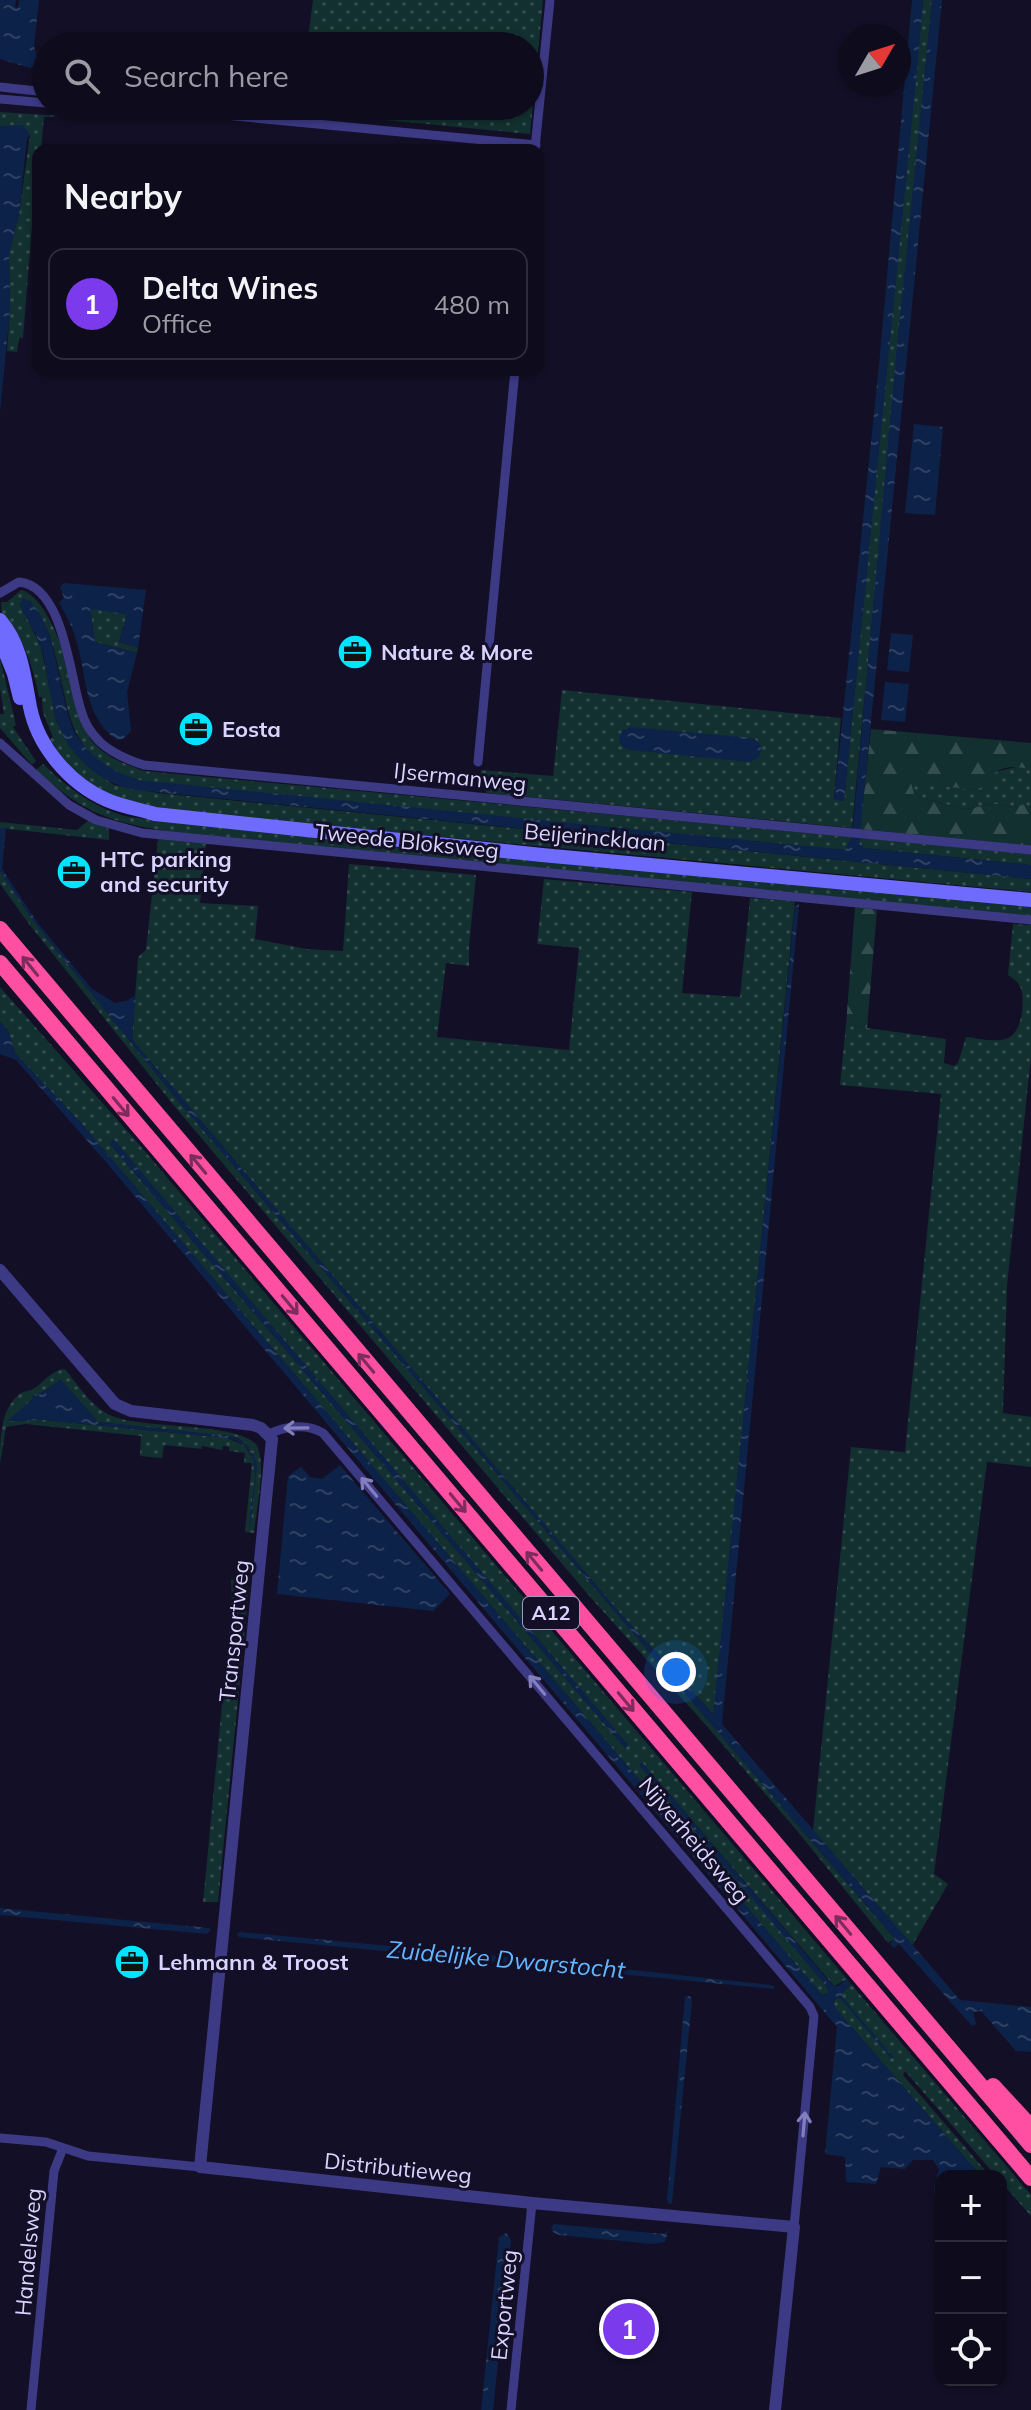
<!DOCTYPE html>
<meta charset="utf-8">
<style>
body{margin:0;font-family:Mulish,sans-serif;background:#1c1929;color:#f1f3f6}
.controls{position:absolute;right:24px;bottom:24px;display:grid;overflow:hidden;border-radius:16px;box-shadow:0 2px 6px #0004}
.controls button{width:72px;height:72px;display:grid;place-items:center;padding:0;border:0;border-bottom:2px solid #2e2b3b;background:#0e0b1c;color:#f1f3f6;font:40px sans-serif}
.compass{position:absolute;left:839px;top:24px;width:72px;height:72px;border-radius:50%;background:#0e0b1c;box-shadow:0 2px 6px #0004;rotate:51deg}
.you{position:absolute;left:676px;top:1672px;width:28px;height:28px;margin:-20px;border:6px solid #fff;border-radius:50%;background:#1a73e8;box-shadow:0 0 0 12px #1a73e833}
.badge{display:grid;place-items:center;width:52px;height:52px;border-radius:50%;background:#7c3aed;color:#fff;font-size:26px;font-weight:700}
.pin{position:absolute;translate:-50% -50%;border:4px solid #fff;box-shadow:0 2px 8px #0006}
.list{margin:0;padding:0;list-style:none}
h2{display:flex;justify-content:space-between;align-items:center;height:104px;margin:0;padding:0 32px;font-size:34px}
h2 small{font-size:26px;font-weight:400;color:#9b9ba3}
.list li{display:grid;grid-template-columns:52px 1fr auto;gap:24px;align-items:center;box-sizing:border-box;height:112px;margin:0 16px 16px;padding:0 16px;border:2px solid #2e2b3b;border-radius:16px}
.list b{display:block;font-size:30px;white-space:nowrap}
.list p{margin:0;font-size:26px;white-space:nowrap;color:#9b9ba3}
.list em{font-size:26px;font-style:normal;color:#9b9ba3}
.icon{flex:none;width:44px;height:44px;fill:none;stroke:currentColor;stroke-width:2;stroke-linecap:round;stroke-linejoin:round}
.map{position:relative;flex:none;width:1031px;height:2410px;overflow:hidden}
.search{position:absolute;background:#0e0b1c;box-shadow:0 2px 6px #0004;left:32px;top:32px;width:512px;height:88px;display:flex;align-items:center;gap:20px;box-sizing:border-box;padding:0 28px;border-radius:44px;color:#9b9ba3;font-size:30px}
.panel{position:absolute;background:#0e0b1c;box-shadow:0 2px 6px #0004;left:32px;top:144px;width:512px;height:232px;border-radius:16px}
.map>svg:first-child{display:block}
</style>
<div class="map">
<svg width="1031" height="2410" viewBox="0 0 1031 2410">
<defs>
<pattern id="grass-dots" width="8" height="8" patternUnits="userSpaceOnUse" patternTransform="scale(2)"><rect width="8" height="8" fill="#12302f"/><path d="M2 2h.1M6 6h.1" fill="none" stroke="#344d4e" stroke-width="1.8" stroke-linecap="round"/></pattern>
<pattern id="forest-firs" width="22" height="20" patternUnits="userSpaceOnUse" patternTransform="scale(2)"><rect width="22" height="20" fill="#12302f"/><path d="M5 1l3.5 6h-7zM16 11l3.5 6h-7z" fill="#344d4e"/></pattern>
<pattern id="water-ripples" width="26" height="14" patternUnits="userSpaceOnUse" patternTransform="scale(2)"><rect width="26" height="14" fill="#0c2248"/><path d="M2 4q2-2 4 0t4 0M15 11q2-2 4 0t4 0" fill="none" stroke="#2f4163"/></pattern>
</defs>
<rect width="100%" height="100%" fill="#130f26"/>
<path fill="url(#grass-dots)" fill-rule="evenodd" d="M313 0H543L530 134 300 112V106H530V46H307Z
M923 0H932L852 828 487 793 480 783 481 770 553 776 562 690 841 718 834 799 844 801Z
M0 112 61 116 44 117 41 150H38L23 338H19L17 352 7 351 10 310 9 254 19 214 30 135 19 127 0 126Z
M21 590C56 598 80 706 90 739 105 757 122 763 144 771L852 837 845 850 148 783C59 758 73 711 51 640 47 626 38 614 30 601L20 604 41 647 56 720 70 747 91 769 114 785 158 793 1031 879V892L270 821 157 807 129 803 84 782 61 757 50 739 53 737 43 713 42 697H39C34 670 25 643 9 620L6 621 2 615 1 602H7Z
M90 608 127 614 119 642 138 648 137 653 95 642Z
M0 658 16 725 13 727 36 761 32 765 0 728V714H4L0 688Z
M43 764C69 789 94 808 129 817L1031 906V916L166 831C105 821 82 811 36 770Z
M1020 766 1031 770V808L1026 805 1013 807 994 804 966 809 928 800 913 794 911 781 974 790 995 772Z
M89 820 109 829V840L0 828V822L77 830Z
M860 838 1031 854V865L864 848 859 844Z
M158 839 206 844 200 903 258 906 255 939 307 949 343 951 349 864 476 875 469 947V966L446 963 437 1037 569 1050 579 948 537 944 544 879 692 892 682 993 740 997 750 898 795 901 714 1715 619 1612 134 1042 132 1038 138 957 146 950Z
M0 871 49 941 180 1103 895 1939 888 1943 798 1832 704 1723 591 1598 175 1107 29 924 0 884Z
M1013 924 1031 925V1056L1007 1286 1003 1413 1031 1417V1467L987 1462 934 1874 948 1884 912 1946 813 1830 851 1447 905 1452 941 1094 840 1085 846 1025 946 1039 944 1063 954 1066 958 1063 966 1037C978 1038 999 1044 1010 1037 1022 1030 1025 1001 1021 989 1019 982 1014 979 1008 975Z
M0 987 137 1142 847 1979 834 1986 642 1762 827 1987 829 1993 822 1995 81 1123 15 1053 8 1030 0 1022ZM114 1140 628 1745 625 1748 116 1151 110 1144Z
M65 1369C79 1386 91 1407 112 1416 140 1429 249 1422 258 1448 266 1469 256 1510 254 1533L245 1532 252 1463H244L245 1453 229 1451V1447L223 1446 222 1450 202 1446V1449L164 1445 162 1458 140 1456 141 1436 25 1424 6 1427 0 1464C0 1439 0 1408 21 1393 25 1391 30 1391 33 1389 45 1382 51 1370 65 1369ZM61 1380 98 1422 236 1437 246 1444 256 1462 244 1445 227 1438 44 1420 8 1421 36 1396Z
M234 1579 249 1588 218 1902H203L232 1601 231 1580Z
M851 1984 1031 2195V2216L1001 2182V2176H996L905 2071 903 2075 990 2176H981L836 2009 833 2004 835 1999 840 1997 891 2058H893L842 1997V1993Z"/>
<path fill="url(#forest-firs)" d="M871 729 1031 743V770C1016 764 991 766 989 785L974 790 911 782 914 794 928 800 966 809 994 804 1013 807 1026 804 1031 808V846L860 829Z
M855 907 877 910 867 1028 846 1025Z"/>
<path fill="url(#water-ripples)" d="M0 0H16L15 7 18 8 19 0H39L34 46 38 62 30 68 0 59Z
M912 0H923L918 61 844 801 834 800 879 365Z
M932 0H942L859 844 864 848 1031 865V879L136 790C99 784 67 754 56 718 49 696 48 673 42 650 37 634 27 620 20 606L23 598C59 612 57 706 78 738 93 760 113 771 137 780L845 850 852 837 897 345Z
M19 125 24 126 30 135 27 138 19 214 9 254 10 310 0 412V126Z
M914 424 943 427 935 515 905 513Z
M64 583 146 590 138 648 119 642 127 614 90 609 95 642 137 653 127 692 131 731 124 739 117 740C84 717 87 678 77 643 73 628 66 615 59 602L64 598 60 587Z
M891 633 913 635 909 672 887 670Z
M885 682 909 684 905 722 881 720Z
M630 727 753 738C761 743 764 750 758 758L750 762 629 750 621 745 619 739 622 731Z
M0 828H6L2 869 37 922 92 989 115 1003 126 1001 136 995 132 1038 134 1042 619 1612 713 1714 795 907 799 904 722 1724 960 2000 1031 2007V2052L1016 2051 981 2011 973 2012 976 2024 972 2026 899 1944 894 1948 890 1944 895 1939 180 1103 90 992 34 922 0 871Z
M0 1022 8 1030 15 1053 81 1123 822 1995 829 1993 827 1987 639 1765 642 1762 833 1986H838L847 1979 851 1984 842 1993V1997L894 2058H891L839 1997 833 2001 836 2009 981 2176H941V2208L936 2207 934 2187 939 2169 933 2160H913L905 2169 881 2167 876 2184 846 2182 845 2157 825 2154 837 2027 106 1162 16 1060 0 1054Z
M114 1140 628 1745 625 1748 116 1151 110 1144V1141Z
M61 1380 98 1422 228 1436C244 1439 254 1450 257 1466L250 1530C246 1500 274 1447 227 1438L44 1420 7 1421 33 1399 32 1395 37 1396Z
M340 1465 450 1594 433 1611 277 1594 288 1476 301 1467 310 1477 322 1479Z
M0 1908 209 1928 211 1930 207 1934 0 1915Z
M240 1932 549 1961 770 1985 774 1986V1989L239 1937 237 1934Z
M690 1996 692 2001 672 2203 669 2204 667 2200 685 1997Z
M554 2224 664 2234 668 2230 665 2242 653 2244 559 2235 553 2232 551 2227Z
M506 2233 511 2240 493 2410H481L499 2237Z"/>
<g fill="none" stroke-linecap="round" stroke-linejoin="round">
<path stroke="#3d3a85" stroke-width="9" d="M0 87 46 92
M0 99 46 103
M130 106 536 145
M535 148 550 0
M0 593 19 582C64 586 70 678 81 710 84 722 92 734 100 742 113 754 128 760 144 765L1031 850
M0 743 69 805 96 820 142 833 1031 920
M478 762 515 370
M269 1434C286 1426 307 1423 323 1433L810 2007 814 2016 794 2227
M0 2138 46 2142 88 2156 200 2167
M31 2410 54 2171 63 2148
M511 2410 532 2203"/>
<path stroke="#3d3a85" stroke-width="12" d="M0 1270 115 1404 131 1411 253 1425 261 1428 272 1439 200 2167 532 2203 794 2227 775 2410"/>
<path stroke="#6f6bff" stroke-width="14" d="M0 620C22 646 24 676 30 707 38 747 70 784 107 800 123 807 139 809 155 814L542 855 1031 900
M0 639 14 674 20 698"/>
<path stroke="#ff4fa3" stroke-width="16" d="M0 929 1031 2145
M0 963 1031 2178
M993 2086 1031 2127"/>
</g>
<defs><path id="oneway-shaft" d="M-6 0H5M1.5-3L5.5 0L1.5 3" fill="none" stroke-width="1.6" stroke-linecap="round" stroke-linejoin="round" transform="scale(2)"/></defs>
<g stroke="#7d2c5e">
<use href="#oneway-shaft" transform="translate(30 966) rotate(-129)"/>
<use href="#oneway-shaft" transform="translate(121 1107) rotate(50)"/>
<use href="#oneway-shaft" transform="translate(198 1164) rotate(-130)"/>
<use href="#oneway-shaft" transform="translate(290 1305) rotate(50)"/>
<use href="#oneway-shaft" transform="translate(366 1363) rotate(-130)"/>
<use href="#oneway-shaft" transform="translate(458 1503) rotate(50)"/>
<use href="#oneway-shaft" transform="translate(534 1561) rotate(-130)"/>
<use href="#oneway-shaft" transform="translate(626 1702) rotate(50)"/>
<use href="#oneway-shaft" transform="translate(843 1925) rotate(-130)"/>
</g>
<g stroke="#837fbc">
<use href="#oneway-shaft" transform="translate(296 1428) rotate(179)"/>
<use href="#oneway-shaft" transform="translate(369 1487) rotate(-130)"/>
<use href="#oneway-shaft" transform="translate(537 1685) rotate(-130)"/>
<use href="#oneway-shaft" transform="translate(804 2124) rotate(-85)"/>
</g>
<defs>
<symbol id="office-disc" viewBox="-11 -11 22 22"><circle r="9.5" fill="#00e5ff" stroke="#130f26"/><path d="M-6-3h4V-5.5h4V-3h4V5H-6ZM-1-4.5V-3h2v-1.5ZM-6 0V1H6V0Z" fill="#111"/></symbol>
</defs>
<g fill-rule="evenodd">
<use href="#office-disc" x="335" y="632" width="40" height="40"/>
<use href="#office-disc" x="176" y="709" width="40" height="40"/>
<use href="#office-disc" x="54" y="852" width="40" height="40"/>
<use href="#office-disc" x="112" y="1942" width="40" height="40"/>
</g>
<g text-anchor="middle" stroke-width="6" stroke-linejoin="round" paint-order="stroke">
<rect fill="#130f26" stroke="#9e99be" stroke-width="2" x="523" y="1597" width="56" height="32" rx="6"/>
<g font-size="20" font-weight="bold" fill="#d9d4ff">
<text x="551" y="1620">A12</text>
</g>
<g font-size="22" font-weight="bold" fill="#d9d4ff" stroke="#130f26" text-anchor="start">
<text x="381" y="660">Nature &amp; More</text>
<text x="222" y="737">Eosta</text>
<text x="100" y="867">HTC parking<tspan x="100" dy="25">and security</tspan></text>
<text x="158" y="1970">Lehmann &amp; Troost</text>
</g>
<g font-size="22" fill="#d9d4ff" stroke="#130f26">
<text transform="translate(460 777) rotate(6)" y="8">IJsermanweg</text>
<text transform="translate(595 837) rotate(5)" y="8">Beijerincklaan</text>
<text transform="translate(407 841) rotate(6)" y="8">Tweede Bloksweg</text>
<text transform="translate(234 1631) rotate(-84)" y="8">Transportweg</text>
<text transform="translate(694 1840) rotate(50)" y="8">Nijverheidsweg</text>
<text transform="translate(398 2168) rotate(6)" y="8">Distributieweg</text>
<text transform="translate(28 2252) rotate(-85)" y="8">Handelsweg</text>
<text transform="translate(504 2305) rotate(-84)" y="8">Exportweg</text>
</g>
<g font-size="24" font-style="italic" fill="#62b6ff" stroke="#130f26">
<text transform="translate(506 1960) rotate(5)" y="8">Zuidelijke Dwarstocht</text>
</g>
</g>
</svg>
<div class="controls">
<button>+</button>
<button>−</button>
<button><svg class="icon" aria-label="locate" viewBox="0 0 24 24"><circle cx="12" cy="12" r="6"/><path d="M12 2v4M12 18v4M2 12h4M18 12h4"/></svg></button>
</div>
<svg class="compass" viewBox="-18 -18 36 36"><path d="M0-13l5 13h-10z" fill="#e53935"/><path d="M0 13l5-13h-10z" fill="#9b9ba3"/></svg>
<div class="you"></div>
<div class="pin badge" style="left:629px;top:2329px">1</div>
<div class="search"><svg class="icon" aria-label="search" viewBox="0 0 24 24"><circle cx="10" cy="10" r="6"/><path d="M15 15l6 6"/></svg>Search here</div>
<section class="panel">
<h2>Nearby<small></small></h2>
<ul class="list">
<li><span class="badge">1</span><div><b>Delta Wines</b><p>Office</p></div><em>480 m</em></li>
</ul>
</section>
</div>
